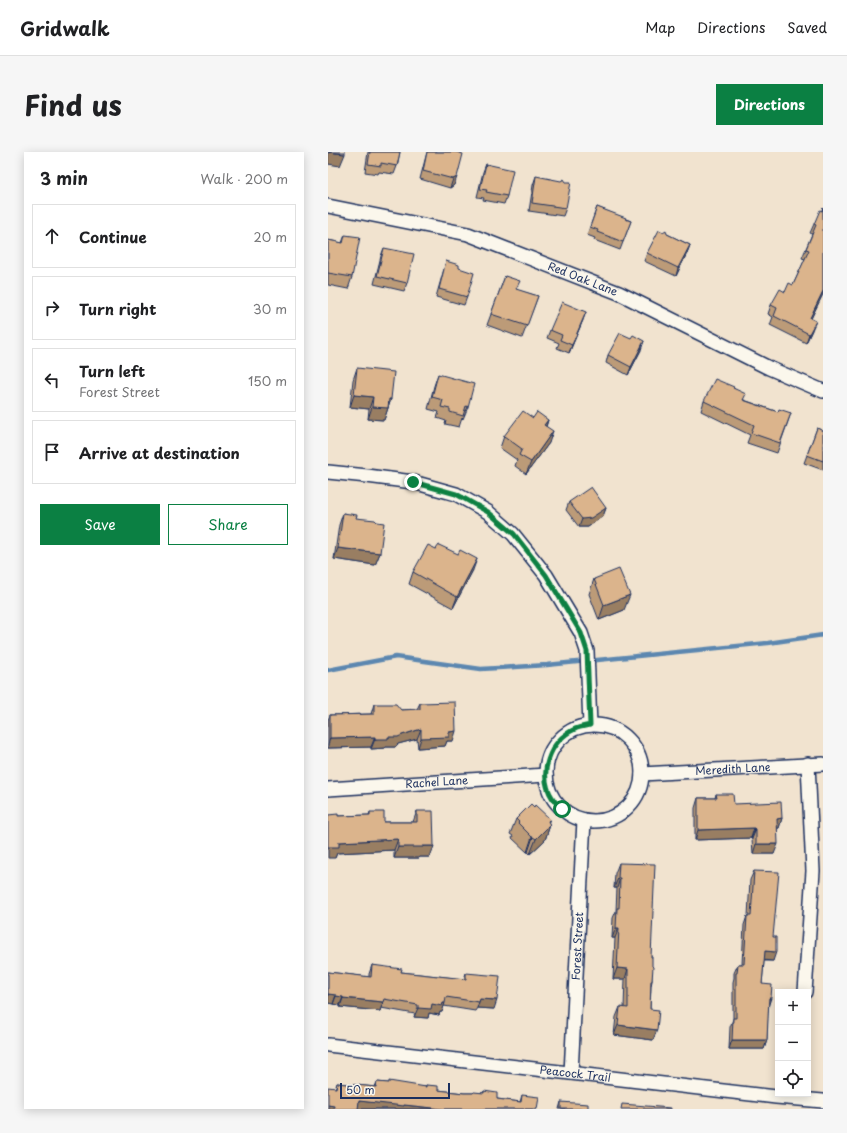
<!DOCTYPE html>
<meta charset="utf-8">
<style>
body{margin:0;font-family:"Playpen Sans",sans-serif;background:#f6f6f6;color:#202124}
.controls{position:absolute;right:12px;bottom:12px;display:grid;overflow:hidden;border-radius:0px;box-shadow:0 2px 10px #0003}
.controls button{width:36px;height:36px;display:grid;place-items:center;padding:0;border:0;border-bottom:1px solid #e0e0e0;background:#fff;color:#202124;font:20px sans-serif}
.scale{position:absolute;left:12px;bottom:10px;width:110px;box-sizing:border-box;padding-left:4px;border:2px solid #1b2f5e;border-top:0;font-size:11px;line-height:14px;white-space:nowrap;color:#1b2f5e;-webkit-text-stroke:3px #fbf7ec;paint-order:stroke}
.stop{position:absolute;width:12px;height:12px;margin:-9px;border:3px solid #0b8043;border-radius:50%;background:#fff}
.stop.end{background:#0b8043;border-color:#fff;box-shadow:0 1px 4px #0008}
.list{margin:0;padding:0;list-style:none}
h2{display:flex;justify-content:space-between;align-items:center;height:52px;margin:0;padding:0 16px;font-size:17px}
h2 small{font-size:13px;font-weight:400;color:#757577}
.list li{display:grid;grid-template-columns:26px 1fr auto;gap:12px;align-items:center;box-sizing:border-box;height:64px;margin:0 8px 8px;padding:0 8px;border:1px solid #e0e0e0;border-radius:0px}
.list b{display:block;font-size:15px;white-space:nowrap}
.list p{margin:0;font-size:13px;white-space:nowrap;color:#757577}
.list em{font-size:13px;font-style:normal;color:#757577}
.actions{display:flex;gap:8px;padding:12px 16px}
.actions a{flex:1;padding:9px 0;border:1px solid #0b8043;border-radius:0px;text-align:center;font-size:14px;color:#0b8043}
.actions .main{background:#0b8043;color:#fff}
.icon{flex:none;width:22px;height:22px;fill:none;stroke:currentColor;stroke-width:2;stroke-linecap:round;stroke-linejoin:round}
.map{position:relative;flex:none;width:495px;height:957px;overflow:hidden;border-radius:0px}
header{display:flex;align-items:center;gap:24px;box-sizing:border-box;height:56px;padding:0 20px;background:#fff;border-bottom:1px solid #e0e0e0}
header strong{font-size:19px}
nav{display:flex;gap:22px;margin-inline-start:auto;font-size:14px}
.intro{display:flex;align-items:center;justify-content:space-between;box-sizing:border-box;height:96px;padding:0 24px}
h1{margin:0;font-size:28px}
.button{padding:10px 18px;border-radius:0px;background:#0b8043;color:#fff;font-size:14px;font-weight:700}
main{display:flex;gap:24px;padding:0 24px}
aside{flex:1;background:#fff;border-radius:0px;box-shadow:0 2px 10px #0003}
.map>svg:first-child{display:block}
</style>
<header>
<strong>Gridwalk</strong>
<nav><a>Map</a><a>Directions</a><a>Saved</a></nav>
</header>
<div class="intro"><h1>Find us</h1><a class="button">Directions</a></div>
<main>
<aside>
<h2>3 min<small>Walk · 200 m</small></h2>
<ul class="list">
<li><svg class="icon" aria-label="ahead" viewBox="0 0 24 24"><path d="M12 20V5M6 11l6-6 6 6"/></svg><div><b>Continue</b></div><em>20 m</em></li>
<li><svg class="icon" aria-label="right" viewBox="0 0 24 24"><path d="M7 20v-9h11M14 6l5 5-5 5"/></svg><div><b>Turn right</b></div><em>30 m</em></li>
<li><svg class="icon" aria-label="left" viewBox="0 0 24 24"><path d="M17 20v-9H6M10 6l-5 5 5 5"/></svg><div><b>Turn left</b><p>Forest Street</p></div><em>150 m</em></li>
<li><svg class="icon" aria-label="arrive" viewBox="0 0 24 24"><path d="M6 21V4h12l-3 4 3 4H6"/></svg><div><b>Arrive at destination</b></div></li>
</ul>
<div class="actions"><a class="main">Save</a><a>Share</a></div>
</aside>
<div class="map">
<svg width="495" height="957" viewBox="0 0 495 957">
<rect width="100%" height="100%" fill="#f1e3cf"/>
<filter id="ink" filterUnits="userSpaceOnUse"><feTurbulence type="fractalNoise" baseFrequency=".025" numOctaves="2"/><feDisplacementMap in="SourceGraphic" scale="8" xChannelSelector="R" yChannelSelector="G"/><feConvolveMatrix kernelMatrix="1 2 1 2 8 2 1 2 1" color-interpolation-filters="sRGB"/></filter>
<g filter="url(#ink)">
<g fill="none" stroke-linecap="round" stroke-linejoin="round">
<path stroke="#5b87b0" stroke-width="4.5" d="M0 518 68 505 153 517 219 513 440 491 495 483"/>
<defs>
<g id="minor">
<path id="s1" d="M0 54 140 82 291 141 441 216 495 239"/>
<path d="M0 320 39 324 85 330 128 342 160 360 185 382 218 423 253 481 259 499 262 573"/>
<circle cx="266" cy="621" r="48"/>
<path id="s2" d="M314 622 495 612"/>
<path id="s3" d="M0 637 218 623"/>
<path d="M477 840 485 719 480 612"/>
<path id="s4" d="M0 893 448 945 495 949"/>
<path id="s5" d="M243 921 256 668"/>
</g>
</defs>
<use href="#minor" stroke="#1b2f5e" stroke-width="16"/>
<use href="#minor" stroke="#fbf7ec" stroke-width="13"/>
</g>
<path fill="#bc9b78" stroke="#1b2f5e" d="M40 0H72L69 14 66 22 51 20 50 22 37 20Z
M99 0H128L126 33 122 36 92 27Z
M158 12 179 44 176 52 155 48 156 46 149 45 155 20Z
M208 24 238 56 235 64 201 59 205 33Z
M269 55 303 69 292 98 266 88 267 86 259 83Z
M495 56V142L483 166 484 178 478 191 442 173 445 165 440 162 443 153 465 133 477 107 474 106 484 82 482 81 486 72Z
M339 82 362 93 359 101 348 124 316 109 319 101Z
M17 83 24 125 20 137 0 133V88L14 91Z
M56 96 79 131 76 139 46 132 53 104Z
M118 109 131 116 139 145 136 153 108 145 116 117Z
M177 124 189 138 210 144 194 186 159 173Z
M255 168 241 201 229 196 231 191 219 186 222 178Z
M313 198 300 223 278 211 280 203Z
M29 216 63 247 56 268 40 267 41 257 22 255 25 228Z
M110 222 140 255 135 267 134 266 131 275 117 272 118 269 109 266 111 260 100 257 106 234Z
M406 236 416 248 450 260 463 261 449 301 419 291 422 283 373 259 376 249Z
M205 266 220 268 218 275 221 291 198 322 187 314 189 308 172 296 176 284Z
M489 276 495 279V318L476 311Z
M241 350 278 356 275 364 260 375H251L238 358Z
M15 361 28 366 52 401 47 413 6 407 11 373Z
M145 418 125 456 81 432 85 420Z
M266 427 296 458 271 468 261 442Z
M92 551 125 589H119L117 594 90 596 89 587 70 592 67 595H58L57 596 43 597V595L0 596V568L2 563 43 562 46 552 73 558 89 557Z
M388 642 406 652 454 666 451 676H449L446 702H425L424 687H423V686L367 688V656L370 646H387Z
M89 659 102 705H92L91 706H66V698L9 701 7 706 10 664 41 663 42 660 56 670H85Z
M188 667 220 670 222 673 217 688 202 702 200 700H199L184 686 185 684 182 682Z
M291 711 323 805 324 829 323 834 322 857 325 888 286 883 288 865 292 855 296 856 297 827H285L287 786H284L285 766 288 759 289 736H286L287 721Z
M426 719 445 785V809H436L434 832 440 853 439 888 436 897H401L402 875 405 867V830L406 826V821L410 812H414L416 773 419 764H420L422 728Z
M44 813 73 820 136 827 138 821 166 857 149 856 147 859 116 854 114 860H112L111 863 101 861 100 866 86 865 87 862 53 856 52 859 12 855V853L0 851V820L41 825V822Z
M49 930 97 935 98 933 110 938 136 941H155L156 939 169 947 192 950 194 943 209 957H0L9 931 47 935Z
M233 950 260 957H231Z"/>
<path fill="#997e62" stroke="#1b2f5e" d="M0 0 17 2 12 14 0 12Z
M129 25 126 33 122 36 125 27Z
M362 93 359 101 348 124 350 116Z
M495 139V142L479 175 482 166Z
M258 160 255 168 241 201 244 193Z
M488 169 484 178 478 191 481 182Z
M316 189 313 198 300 223 303 215Z
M26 243 45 245 41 257 22 255Z
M61 247H63L56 268 40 267 44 255Z
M220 268 216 280V273Z
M225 279 221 291 198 322 203 310Z
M278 356 275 364 260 375H251L254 367Z
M10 396 52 401 47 413 6 407Z
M149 407 145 418 125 456 129 445Z
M302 443 296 458 271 468 276 453Z
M93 577 89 587 70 592 67 595H58L57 596 43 597 47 587 74 583Z
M128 579 125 589H119L117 594 90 596 93 586 121 580Z
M47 585 43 595 0 596V593L2 586Z
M454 666 451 676 445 677 449 667Z
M222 667 218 676 222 673 217 688 202 702 208 687Z
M426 676 423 686 367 688 370 678Z
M427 677H428L424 687H423Z
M204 685H205L200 700H199Z
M70 687 66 698 9 701 7 706H0V695L11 690Z
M428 692H450L446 702H425Z
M95 694H106L102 705H92L91 706H66L70 695Z
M290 726H292L289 736H286Z
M288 776H291L287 786H284Z
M437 799 448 800 445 809 433 808Z
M289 816 300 817 297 827H285Z
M0 842 8 843 5 852 0 851Z
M8 844 15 845 12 853 5 852Z
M15 846 55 850 52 859 12 855Z
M441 846H443L440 855Z
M152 847 169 848 166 857 149 856Z
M115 851H117L114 860H112L111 863 101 861 100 866 86 865 90 856 104 852Z
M290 873 329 878 325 888 286 883Z
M404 888H439L436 897H401Z
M31 949 76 953 115 957H28Z
M0 953 6 954 5 957H0Z"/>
<path fill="#dbb48c" stroke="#1b2f5e" d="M0 0H17V2Z
M42 0H72L69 14 53 11V14L40 12Z
M99 0H128L135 2 129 25 125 27 95 19Z
M158 12 185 18 179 44 158 40 159 38 152 37Z
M208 24 233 29 236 27 238 30H243L238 56 204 51Z
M269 55 298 66 297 67 303 69 295 90 269 80 270 78 262 75Z
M495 56V139L482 166 488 169 481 182 446 164 449 156 443 153 452 137 457 140 461 131 465 133 481 98 478 97 488 73 486 72 492 58 494 59Z
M331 78 335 80 338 78 339 82 362 93 350 116 319 101Z
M17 83 32 85 24 125 0 121V88L15 91Z
M56 96 86 102 79 131 49 124Z
M118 109 131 113V116L146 121 139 145 111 137Z
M177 124 192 129 188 137 210 144 199 174 163 162Z
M234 150 258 160 244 193 232 188 234 183 222 178Z
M292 181 303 186 305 183 316 189 303 215 280 203Z
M29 216 66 220 63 247H61L60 256 44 255 45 245 26 243Z
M110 222 146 232 140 255 138 254 135 264 122 260V257L113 255 115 248 104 245Z
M387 227 406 235 405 236 418 242 415 248 450 260 451 257 463 261 452 291 423 281 426 273 376 249Z
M195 259 205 266 209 260 220 268 216 273 225 279 203 310 191 303 194 297 176 284Z
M489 276 495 279V309L479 303Z
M263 335 278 356 263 366 254 367 241 350Z
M15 361 29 363 28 366 47 368 49 370 56 371 52 401 10 396Z
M100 393 108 397 111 393 130 402 132 398 149 407 129 445 85 420Z
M291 417 302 443 276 453 266 427Z
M127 550 128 579 121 580V585L93 586V577L74 583 70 585H60V587H47V585L2 586V563L46 562V552H68L73 558 92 557V551Z
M388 642H405L406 652 453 650 454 666 449 667 450 692H428V677H427L426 676 370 678V646H389Z
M203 652 206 655 207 653 222 667 220 669 222 673 208 687 205 685H204L190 671 191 670 188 667Z
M89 659H105L106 694H95V695H70V687L11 690V695H0V663L10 662V664L42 663V660H56V670H89Z
M291 711 327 712 323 805H324V814L325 815 324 829H323L322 857 331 858 329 878 290 873 292 855 300 856V817L289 816 291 776H288L289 756H291L292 726H290Z
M426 719 451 720 445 785H448V800L437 799 434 832 444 833 443 846H441L439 888H404L405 866H408V821H409L410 812H416L419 764H423Z
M44 813 74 817 73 820 138 827V821L172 824 169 848 152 847 151 850 118 845 117 851H115L114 854 104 852 103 857 90 856V853L56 847 55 850 15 846V845L8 844V843L0 842V820L43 825Z
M61 929 98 935V933L110 934V938L136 941H145L146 940 156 941V939L169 941V947L193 950 194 943 211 945 209 957H115L76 953V954L31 949 30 957H6V954L0 953V935L8 936 9 931 48 935 49 930 61 931Z
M233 950 260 952V957H233Z
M294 952 343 956V957H293Z"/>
</g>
<g fill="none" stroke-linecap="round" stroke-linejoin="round" filter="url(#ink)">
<path stroke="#0b8043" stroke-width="5" d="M85 330 128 342 160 360 186 382 218 423 253 481 259 499 262 573C257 574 251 575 247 577 221 589 209 623 225 647 228 651 231 654 234 657"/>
</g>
<g text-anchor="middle" stroke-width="3" stroke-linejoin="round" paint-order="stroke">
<g font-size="11" fill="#1b2f5e" stroke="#fbf7ec">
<text dy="4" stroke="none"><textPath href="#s1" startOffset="266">Red Oak Lane</textPath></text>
<text dy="4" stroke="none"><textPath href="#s2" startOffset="91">Meredith Lane</textPath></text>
<text dy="4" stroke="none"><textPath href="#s3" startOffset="109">Rachel Lane</textPath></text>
<text dy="4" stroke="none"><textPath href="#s5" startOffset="127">Forest Street</textPath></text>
<text dy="4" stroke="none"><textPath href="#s4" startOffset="249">Peacock Trail</textPath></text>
</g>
</g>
</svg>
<div class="controls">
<button>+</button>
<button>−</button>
<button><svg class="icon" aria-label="locate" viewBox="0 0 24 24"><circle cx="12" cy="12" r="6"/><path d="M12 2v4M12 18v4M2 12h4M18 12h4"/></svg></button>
</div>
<div class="scale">50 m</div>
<div class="stop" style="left:234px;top:657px"></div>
<div class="stop end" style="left:85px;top:330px"></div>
</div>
</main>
